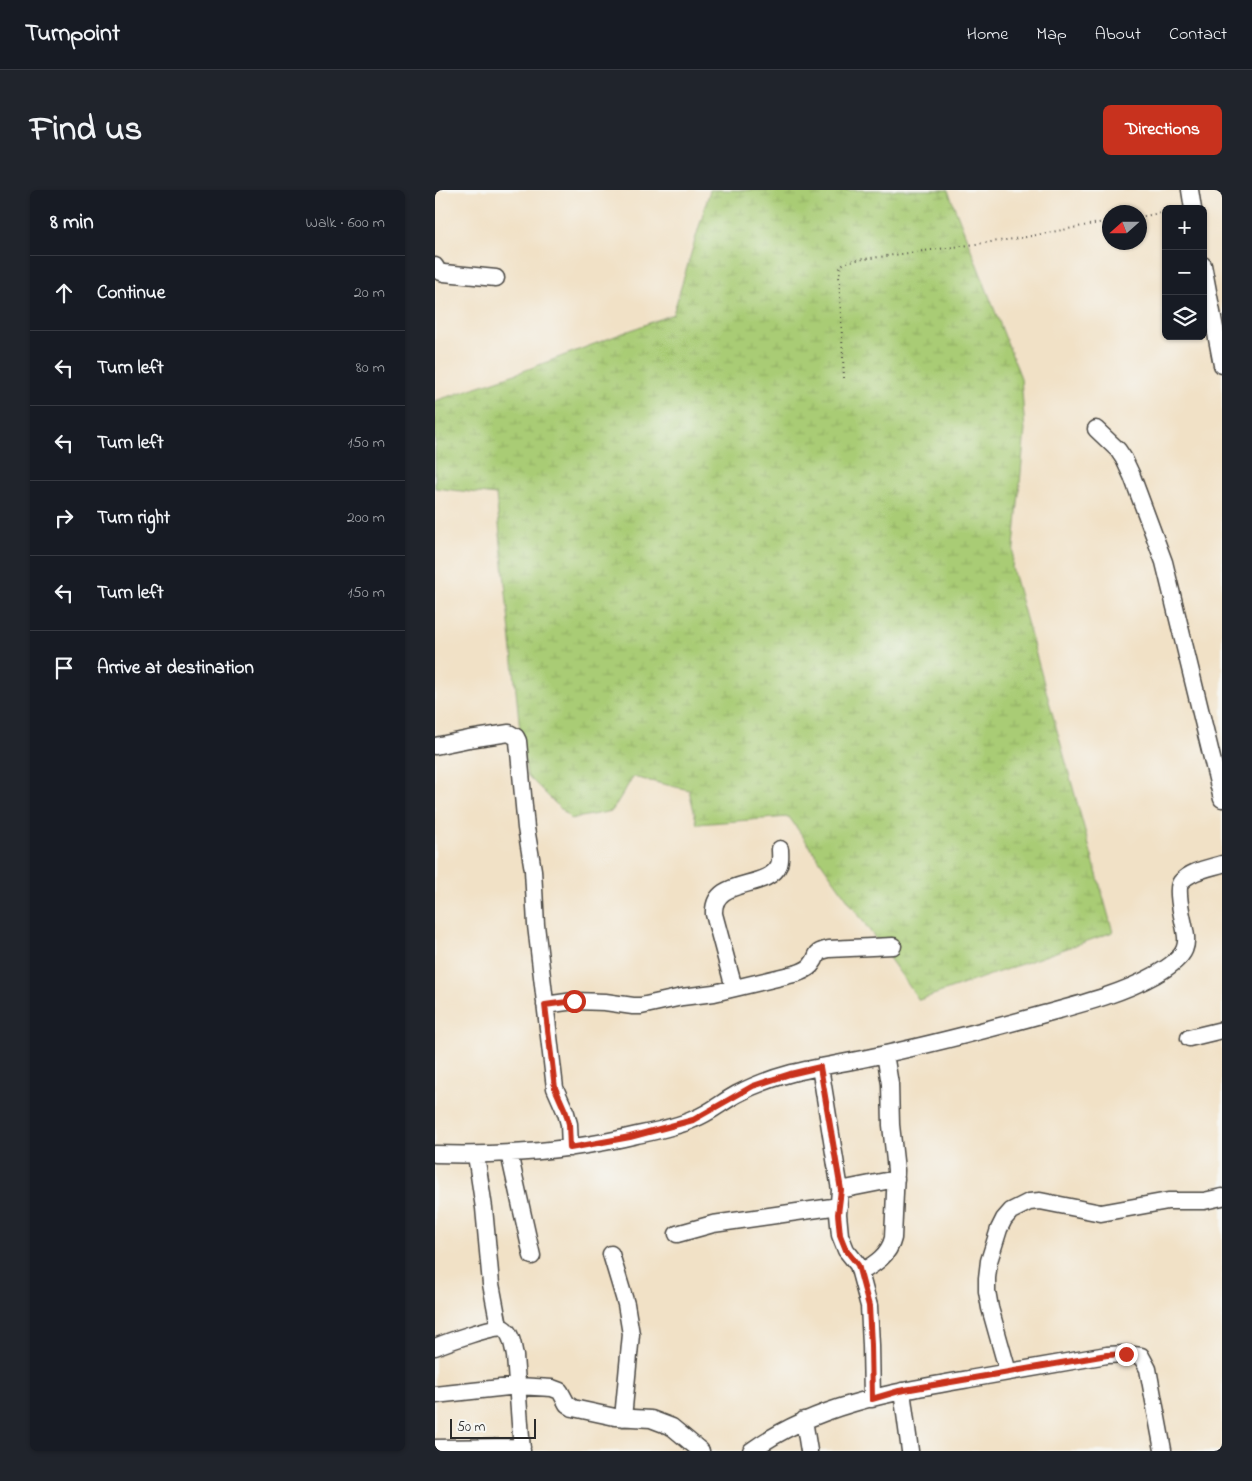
<!DOCTYPE html>
<meta charset="utf-8">
<style>
body{margin:0;font-family:"Indie Flower",sans-serif;background:#20242c;color:#f1f3f6}
.controls{position:absolute;right:15px;top:15px;display:grid;overflow:hidden;border-radius:8px;box-shadow:0 1px 4px #0004}
.controls button{width:45px;height:45px;display:grid;place-items:center;padding:0;border:0;border-bottom:1px solid #363941;background:#171b24;color:#f1f3f6;font:25px sans-serif}
.compass{position:absolute;left:667px;top:15px;width:45px;height:45px;border-radius:50%;background:#171b24;box-shadow:0 1px 4px #0004;rotate:249deg}
.scale{position:absolute;left:15px;bottom:12px;width:86px;box-sizing:border-box;padding-left:5px;border:2px solid #2b2b2b;border-top:0;font-size:14px;line-height:18px;white-space:nowrap;color:#2b2b2b;-webkit-text-stroke:4px #f6f6f2;paint-order:stroke}
.stop{position:absolute;width:15px;height:15px;margin:-11px;border:4px solid #c8321e;border-radius:50%;background:#fff}
.stop.end{background:#c8321e;border-color:#fff;box-shadow:0 1px 5px #0008}
.list{margin:0;padding:0;list-style:none}
h2{display:flex;justify-content:space-between;align-items:center;height:65px;margin:0;padding:0 20px;font-size:21px}
h2 small{font-size:16px;font-weight:400;color:#9ea1a6}
.list li{display:grid;grid-template-columns:32px 1fr auto;gap:15px;align-items:center;box-sizing:border-box;height:75px;padding:0 20px;border-top:1px solid #363941}
.list b{display:block;font-size:19px;white-space:nowrap}
.list em{font-size:16px;font-style:normal;color:#9ea1a6}
.icon{flex:none;width:28px;height:28px;fill:none;stroke:currentColor;stroke-width:2;stroke-linecap:round;stroke-linejoin:round}
.map{position:relative;flex:none;width:787px;height:1261px;overflow:hidden;border-radius:8px}
header{display:flex;align-items:center;gap:30px;box-sizing:border-box;height:70px;padding:0 25px;background:#171b24;border-bottom:1px solid #363941}
header strong{font-size:24px}
nav{display:flex;gap:28px;margin-inline-start:auto;font-size:18px}
.intro{display:flex;align-items:center;justify-content:space-between;box-sizing:border-box;height:120px;padding:0 30px}
h1{margin:0;font-size:35px}
.button{padding:12px 22px;border-radius:8px;background:#c8321e;color:#fff;font-size:18px;font-weight:700}
main{display:flex;gap:30px;padding:0 30px}
aside{flex:1;background:#171b24;border-radius:8px;box-shadow:0 1px 4px #0004}
.map>svg:first-child{display:block}
</style>
<header>
<strong>Turnpoint</strong>
<nav><a>Home</a><a>Map</a><a>About</a><a>Contact</a></nav>
</header>
<div class="intro"><h1>Find us</h1><a class="button">Directions</a></div>
<main>
<aside>
<h2>8 min<small>Walk · 600 m</small></h2>
<ul class="list">
<li><svg class="icon" aria-label="ahead" viewBox="0 0 24 24"><path d="M12 20V5M6 11l6-6 6 6"/></svg><div><b>Continue</b></div><em>20 m</em></li>
<li><svg class="icon" aria-label="left" viewBox="0 0 24 24"><path d="M17 20v-9H6M10 6l-5 5 5 5"/></svg><div><b>Turn left</b></div><em>80 m</em></li>
<li><svg class="icon" aria-label="left" viewBox="0 0 24 24"><path d="M17 20v-9H6M10 6l-5 5 5 5"/></svg><div><b>Turn left</b></div><em>150 m</em></li>
<li><svg class="icon" aria-label="right" viewBox="0 0 24 24"><path d="M7 20v-9h11M14 6l5 5-5 5"/></svg><div><b>Turn right</b></div><em>200 m</em></li>
<li><svg class="icon" aria-label="left" viewBox="0 0 24 24"><path d="M17 20v-9H6M10 6l-5 5 5 5"/></svg><div><b>Turn left</b></div><em>150 m</em></li>
<li><svg class="icon" aria-label="arrive" viewBox="0 0 24 24"><path d="M6 21V4h12l-3 4 3 4H6"/></svg><div><b>Arrive at destination</b></div></li>
</ul>
</aside>
<div class="map">
<svg width="787" height="1261" viewBox="0 0 787 1261">
<defs>
<pattern id="wetland-marsh" width="20" height="14" patternUnits="userSpaceOnUse" patternTransform="scale(1.25)"><rect width="20" height="14" fill="#a9cc75"/><path d="M1 5h8M5 5V1M11 12h8M15 12V8" fill="none" stroke="#92af65"/></pattern>
</defs>
<rect width="100%" height="100%" fill="#f6f6f2"/>
<filter id="ink" filterUnits="userSpaceOnUse"><feTurbulence type="fractalNoise" baseFrequency=".02" numOctaves="2"/><feDisplacementMap in="SourceGraphic" scale="10" xChannelSelector="R" yChannelSelector="G"/><feConvolveMatrix kernelMatrix="1 2 1 2 8 2 1 2 1" color-interpolation-filters="sRGB"/></filter>
<filter id="wash" filterUnits="userSpaceOnUse"><feTurbulence type="fractalNoise" baseFrequency=".0096" numOctaves="4" result="noise"/><feDisplacementMap in="SourceGraphic" scale="20" xChannelSelector="R" yChannelSelector="G"/><feGaussianBlur stdDeviation="1.12" result="paint"/><feColorMatrix in="noise" values="0 0 0 0 0 0 0 0 0 0 0 0 0 0 0 0 0 1.4 0 .05"/><feComposite in="paint" operator="in"/></filter>
<g filter="url(#wash)">
<rect width="100%" height="100%" fill="#f1e1c6"/>
<path fill="url(#wetland-marsh)" stroke="#6a7c50" d="M275 0H513L586 188 590 240 577 378 678 742 484 810 354 627 262 634 254 600 198 587 177 621 136 629 92 585 86 550 61 305 0 298V211L83 183 238 124Z"/>
</g>
<g filter="url(#ink)">
<g fill="none" stroke-linecap="round" stroke-linejoin="round">
<defs>
<path id="minor" d="M755 0 758 19
M768 75 787 175
M0 76 3 81 9 83 61 88
M661 239 683 260 689 269 697 286 729 372 787 609
M0 556 34 549 74 543 81 547 83 551 91 638 98 680 101 735 120 898 131 923 134 934 135 958
M299 798 279 724C277 686 333 701 344 675 346 670 345 664 345 659
M110 815 139 811 170 812 198 816H206L247 807 279 803 363 783C368 781 374 779 377 774 385 764 377 763 394 759L458 756
M754 848 787 840
M385 877 405 1000 403 1024 405 1045 411 1060 423 1075 434 1116 436 1155 437 1209
M74 963 97 1066
M0 964C68 966 136 961 202 945 221 941 242 937 259 929 275 923 287 912 302 904 319 895 338 888 357 883 386 876 416 872 446 865 501 853 555 839 609 824 646 814 686 804 720 785 768 758 747 748 744 705 744 701 743 696 746 692 755 681 774 678 787 674
M41 965 49 1018 56 1094 64 1136
M405 1000 461 989
M242 1044 278 1034 404 1016
M176 1064 191 1114 196 1144 188 1228
M426 1082C440 1074 454 1065 458 1048L461 980 456 935 455 894 450 864
M0 1157C10 1153 62 1134 68 1138 77 1143 78 1157 80 1166L87 1261
M573 1182 555 1118 552 1101V1088L554 1071 564 1039 569 1029 576 1021 594 1012 605 1011 666 1023 733 1011H769L787 1007
M467 1201 475 1261
M0 1205 83 1196 117 1198 125 1201 132 1214 138 1218 180 1227 216 1229 237 1237 266 1261
M369 1230 374 1261
M0 1258 87 1257
M316 1261C379 1215 458 1202 534 1189 580 1181 626 1173 672 1165L691 1164 706 1166 713 1179 728 1260"/>
</defs>
<use href="#minor" stroke="#494642" stroke-width="19"/>
<path stroke="#494642" stroke-width="2" stroke-dasharray="1 4" stroke-linecap="butt" d="M704 27 731 22
M409 188 404 86 406 75 414 71 586 48 674 31"/>
<use href="#minor" stroke="#fff" stroke-width="16"/>
</g>
</g>
<g fill="none" stroke-linecap="round" stroke-linejoin="round" filter="url(#ink)">
<path stroke="#c8321e" stroke-width="6" d="M139 811 110 815 120 898 131 923 134 934 135 958 195 947 258 930 318 896 355 884 385 877 406 1000 403 1024 405 1045 411 1060 423 1075 434 1116 436 1155 437 1209 464 1201 672 1165 691 1164"/>
</g>
</svg>
<div class="controls">
<button>+</button>
<button>−</button>
<button><svg class="icon" aria-label="layers" viewBox="0 0 24 24"><path d="M12 4l9 5-9 5-9-5zM3 14l9 5 9-5"/></svg></button>
</div>
<svg class="compass" viewBox="-18 -18 36 36"><path d="M0-13l5 13h-10z" fill="#e53935"/><path d="M0 13l5-13h-10z" fill="#9ea1a6"/></svg>
<div class="scale">50 m</div>
<div class="stop" style="left:139px;top:811px"></div>
<div class="stop end" style="left:691px;top:1164px"></div>
</div>
</main>
